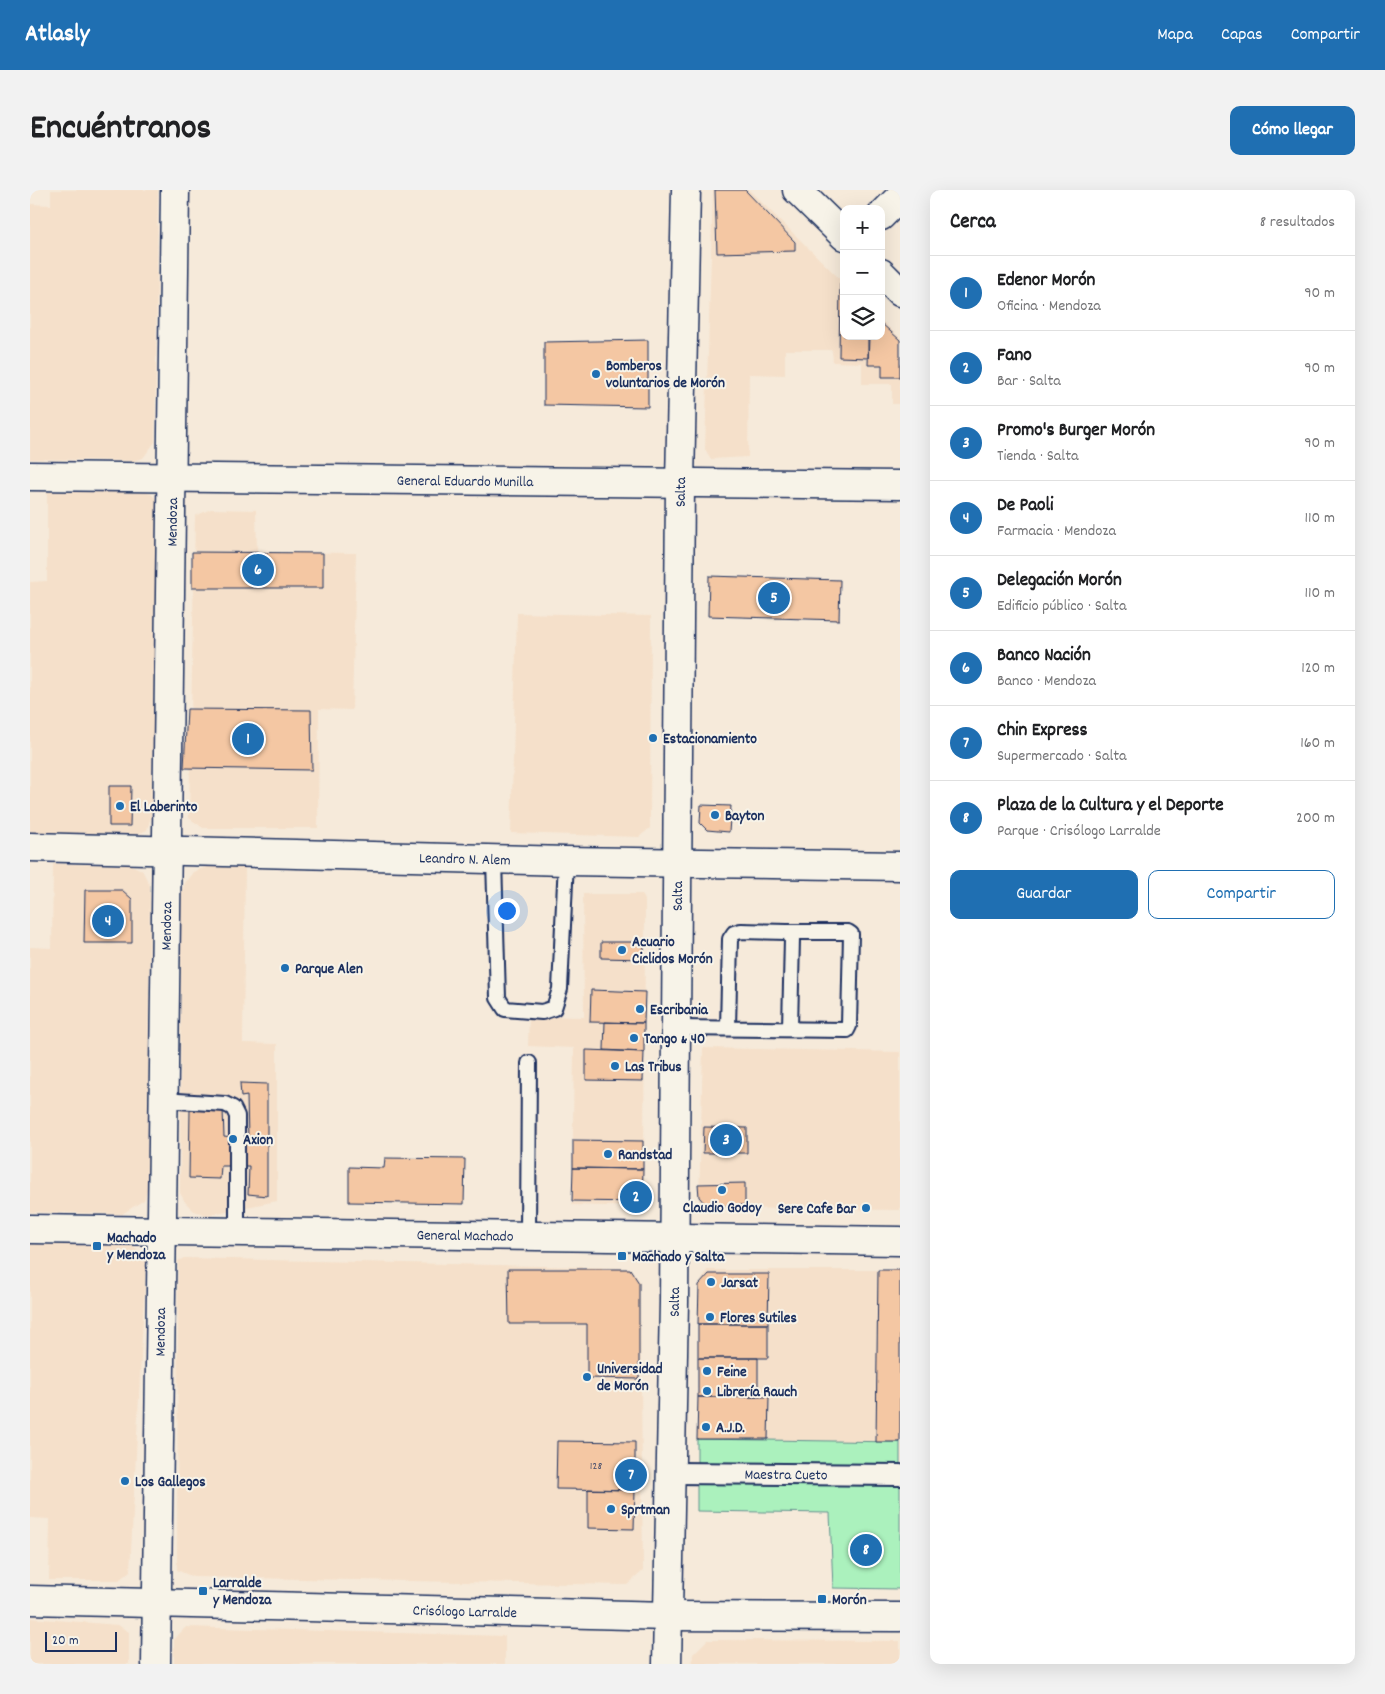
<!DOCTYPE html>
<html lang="es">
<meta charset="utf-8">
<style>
body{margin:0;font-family:Dekko,sans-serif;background:#f2f2f2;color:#202124}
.controls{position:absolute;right:15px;top:15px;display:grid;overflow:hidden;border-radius:10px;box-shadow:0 5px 20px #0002}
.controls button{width:45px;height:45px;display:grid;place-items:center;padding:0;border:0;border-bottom:1px solid #e0e0e0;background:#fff;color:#202124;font:25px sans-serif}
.scale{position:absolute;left:15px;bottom:12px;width:72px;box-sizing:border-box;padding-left:5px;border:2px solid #1b2f5e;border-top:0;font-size:14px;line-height:18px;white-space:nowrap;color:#1b2f5e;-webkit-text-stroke:4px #f7f3e8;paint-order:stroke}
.you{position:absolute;left:476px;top:720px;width:18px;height:18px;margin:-12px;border:4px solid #fff;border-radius:50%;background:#1a73e8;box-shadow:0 0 0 8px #1a73e833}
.badge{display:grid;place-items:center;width:32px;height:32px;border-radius:50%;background:#1f6fb2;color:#fff;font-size:16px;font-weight:700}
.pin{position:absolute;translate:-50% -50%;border:2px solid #fff;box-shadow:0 1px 5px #0006}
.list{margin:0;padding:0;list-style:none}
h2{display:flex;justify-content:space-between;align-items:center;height:65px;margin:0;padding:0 20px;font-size:21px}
h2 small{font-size:16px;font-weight:400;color:#757577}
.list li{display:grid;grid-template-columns:32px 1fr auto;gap:15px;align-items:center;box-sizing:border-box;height:75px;padding:0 20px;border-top:1px solid #e0e0e0}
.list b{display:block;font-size:19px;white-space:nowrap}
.list p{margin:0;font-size:16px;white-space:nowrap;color:#757577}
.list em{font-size:16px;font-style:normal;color:#757577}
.actions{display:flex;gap:10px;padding:15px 20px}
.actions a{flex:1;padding:11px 0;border:1px solid #1f6fb2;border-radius:10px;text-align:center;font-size:18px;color:#1f6fb2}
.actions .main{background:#1f6fb2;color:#fff}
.icon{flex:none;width:28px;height:28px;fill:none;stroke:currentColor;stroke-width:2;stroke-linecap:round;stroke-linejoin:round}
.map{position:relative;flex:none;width:870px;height:1474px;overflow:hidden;border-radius:10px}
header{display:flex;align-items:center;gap:30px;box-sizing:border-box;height:70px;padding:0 25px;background:#1f6fb2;color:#fff}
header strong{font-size:24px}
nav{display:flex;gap:28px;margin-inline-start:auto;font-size:18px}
.intro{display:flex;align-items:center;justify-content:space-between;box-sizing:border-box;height:120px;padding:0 30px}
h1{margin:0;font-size:35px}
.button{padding:12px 22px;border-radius:10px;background:#1f6fb2;color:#fff;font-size:18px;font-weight:700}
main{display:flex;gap:30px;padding:0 30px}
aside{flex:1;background:#fff;border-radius:10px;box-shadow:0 5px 20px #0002}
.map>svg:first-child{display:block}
</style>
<header>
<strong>Atlasly</strong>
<nav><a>Mapa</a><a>Capas</a><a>Compartir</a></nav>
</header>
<div class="intro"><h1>Encuéntranos</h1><a class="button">Cómo llegar</a></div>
<main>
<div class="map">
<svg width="870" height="1474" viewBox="0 0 870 1474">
<rect width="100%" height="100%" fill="#f6eada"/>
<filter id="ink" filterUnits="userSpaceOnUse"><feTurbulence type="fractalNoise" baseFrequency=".02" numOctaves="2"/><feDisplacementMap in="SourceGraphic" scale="10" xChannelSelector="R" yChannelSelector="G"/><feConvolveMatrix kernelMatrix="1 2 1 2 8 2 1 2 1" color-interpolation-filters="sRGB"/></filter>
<g filter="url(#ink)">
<path fill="#f5e0ca" d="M21 0H128L125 252 113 268 103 271 0 269V14L21 15Z
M683 0H719L814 93V146H851V130L870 148V214H862V194H832V173L803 172 802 160H755V185L719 184 718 267 681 269 675 259Z
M17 300H112L121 304 129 312 121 627 117 640 104 646 0 644V392L17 391Z
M181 319 226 320 227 362 326 363 322 520 289 519 288 638H173L159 628 165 326Z
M487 423 621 426 620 638 609 647 481 643Z
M23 674 101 675 112 680 120 696 117 1001 114 1010 92 1024 0 1022V757L22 758Z
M215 676 213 853 247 854V1011L177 1025 164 1021 155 1012 150 1003 151 703 155 693 163 682 176 677Z
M553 704H612L615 710 614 1009 610 1017 542 1015 544 858 498 856 499 826 554 827Z
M673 858 870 862V1020L676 1018 669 1014Z
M0 1053 103 1056 116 1070 100 1381 89 1390H19L20 1329 0 1328Z
M154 1068 600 1078 610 1092 613 1381 597 1395 163 1387 147 1380 148 1071Z
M677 1080H848L846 1252 667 1249 670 1094Z
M0 1428 88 1435 99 1442V1474H0Z
M156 1437 475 1446V1474H144V1449Z
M677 1450 870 1451V1474H662L663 1464Z"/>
<path fill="#abf1bd" stroke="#63908e" d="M667 1249 870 1252V1399L803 1398 800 1323 667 1321Z"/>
<path fill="#f4c7a3" stroke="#1b2f5e" d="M685 0H715L765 52V61L687 63Z
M810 94 814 98V146H838V168L809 167Z
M851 133 870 150V187H852V175H838L839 146H851Z
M618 150V217L514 215V152Z
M162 362 293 363V398H162Z
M679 386 810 390 809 430 678 426Z
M157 519 281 520 282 580 154 578Z
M79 596H101L100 636H79Z
M671 615 701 616 699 642 677 640 670 633Z
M55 700H92L102 709V753H54Z
M571 752H614V769L571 768Z
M561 800 615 802 614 833 560 832Z
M575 832 614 833V862L574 860Z
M556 860 614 862 613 891 556 890Z
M210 893 237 894V1006L218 1004 219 976H191L190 989 159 988 160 920H193L194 947 218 950 217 906 211 907Z
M674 937 717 938V963H673Z
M543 950 613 951V979L543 978Z
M355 968 435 969 434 1014 319 1012V977L354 978Z
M543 978 613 979 612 1012 542 1011Z
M715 993V1015L677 1016 669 1007 668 994Z
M478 1079H600L609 1093V1189L557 1188V1134H479Z
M848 1080H870V1252H846Z
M679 1084H739L738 1134H668L669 1095Z
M668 1134H738V1168H668Z
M668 1168H728V1207H668Z
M668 1207H739L738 1249H667Z
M527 1251 605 1252V1300L526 1299Z
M558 1299 605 1300 604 1339 558 1338Z"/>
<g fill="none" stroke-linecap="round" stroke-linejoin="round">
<defs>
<path id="service" d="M464 670 468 808 475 819 512 822 524 818 530 799 536 671
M647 838 817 840 819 836 821 744 818 742H757
M698 838 700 749 704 743 711 741 757 742 762 748 760 838
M132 910 195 914 203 918 207 926V1042
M498 1046 499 873"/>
<g id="pedestrian">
<path id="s1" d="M641 1283 870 1285"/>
</g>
<g id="minor">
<path d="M851 26 870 7"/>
<path id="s2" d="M0 286 870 295"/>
<path id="s3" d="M0 657 536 671 870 676"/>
<path id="s4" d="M0 1039 870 1051"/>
<path id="s5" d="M0 1410 638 1426 870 1427"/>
</g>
<g id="tertiary">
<path d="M767 0 814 46"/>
<path d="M851 83 870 102"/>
<path id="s6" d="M126 1474C130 983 142 491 145 0"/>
<path id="s7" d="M637 1474 644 1112 650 293 656 0"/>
</g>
</defs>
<use href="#service" stroke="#1b2f5e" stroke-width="18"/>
<use href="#pedestrian" stroke="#1b2f5e" stroke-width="24"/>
<use href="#minor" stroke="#1b2f5e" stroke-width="31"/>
<use href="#tertiary" stroke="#1b2f5e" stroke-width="31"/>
<use href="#service" stroke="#f7f3e8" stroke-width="14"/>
<use href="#pedestrian" stroke="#f7f3e8" stroke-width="20"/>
<use href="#minor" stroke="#f7f3e8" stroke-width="28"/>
<use href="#tertiary" stroke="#f7f3e8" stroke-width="28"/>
</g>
</g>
<g fill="#1f6fb2" stroke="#f7f3e8" stroke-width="2">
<circle cx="566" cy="184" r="5"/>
<circle cx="623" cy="548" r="5"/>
<circle cx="90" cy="616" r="5"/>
<circle cx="685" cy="625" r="5"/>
<circle cx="592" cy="760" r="5"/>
<circle cx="255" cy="778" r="5"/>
<circle cx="610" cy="819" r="5"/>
<circle cx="604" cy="848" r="5"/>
<circle cx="585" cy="876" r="5"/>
<circle cx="203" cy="949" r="5"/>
<circle cx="578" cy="964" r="5"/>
<circle cx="692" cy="1000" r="5"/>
<circle cx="836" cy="1018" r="5"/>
<rect x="62" y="1051" width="10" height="10" rx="2.5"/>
<rect x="587" y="1061" width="10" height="10" rx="2.5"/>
<circle cx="681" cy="1092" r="5"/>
<circle cx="680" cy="1127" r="5"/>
<circle cx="677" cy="1181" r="5"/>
<circle cx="557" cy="1187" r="5"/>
<circle cx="677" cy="1201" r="5"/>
<circle cx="676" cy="1237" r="5"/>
<circle cx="95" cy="1291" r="5"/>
<circle cx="581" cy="1319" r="5"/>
<rect x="168" y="1396" width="10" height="10" rx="2.5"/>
<rect x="787" y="1404" width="10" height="10" rx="2.5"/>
</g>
<g text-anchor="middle" stroke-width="4" stroke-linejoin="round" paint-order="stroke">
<g font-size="12" fill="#51556f">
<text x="566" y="1279">128</text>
</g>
<g font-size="15" font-weight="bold" fill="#1b2f5e" stroke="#f7f3e8" text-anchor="start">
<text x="576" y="180">Bomberos<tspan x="576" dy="17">voluntarios de Morón</tspan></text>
<text x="633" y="553">Estacionamiento</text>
<text x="100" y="621">El Laberinto</text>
<text x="695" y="630">Bayton</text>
<text x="602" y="756">Acuario<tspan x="602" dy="17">Ciclidos Morón</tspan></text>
<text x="265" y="783">Parque Alen</text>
<text x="620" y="824">Escribania</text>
<text x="614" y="853">Tango &amp; 40</text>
<text x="595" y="881">Las Tribus</text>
<text x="213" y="954">Axion</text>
<text x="588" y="969">Randstad</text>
<text x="692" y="1022" text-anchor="middle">Claudio Godoy</text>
<text x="826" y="1023" text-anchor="end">Sere Cafe Bar</text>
<text x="77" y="1052">Machado<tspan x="77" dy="17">y Mendoza</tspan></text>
<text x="602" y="1071">Machado y Salta</text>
<text x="691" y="1097">Jarsat</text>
<text x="690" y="1132">Flores Sutiles</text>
<text x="567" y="1183">Universidad<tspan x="567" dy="17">de Morón</tspan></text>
<text x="687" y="1186">Feine</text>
<text x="687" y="1206">Librería Rauch</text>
<text x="686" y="1242">A.J.D.</text>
<text x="105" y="1296">Los Gallegos</text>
<text x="591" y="1324">Sprtman</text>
<text x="183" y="1397">Larralde<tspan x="183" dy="17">y Mendoza</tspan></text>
<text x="802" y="1414">Morón</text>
</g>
<g font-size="15" fill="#1b2f5e" stroke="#f7f3e8">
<text dy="5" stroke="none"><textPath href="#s2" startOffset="435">General Eduardo Munilla</textPath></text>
<text dy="5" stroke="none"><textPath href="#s7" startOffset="1172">Salta</textPath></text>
<text dy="5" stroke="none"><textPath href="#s6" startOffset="1142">Mendoza</textPath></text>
<text dy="5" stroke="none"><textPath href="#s3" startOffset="435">Leandro N. Alem</textPath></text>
<text dy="5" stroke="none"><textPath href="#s7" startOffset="768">Salta</textPath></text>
<text dy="5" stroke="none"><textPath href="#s6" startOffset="738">Mendoza</textPath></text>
<text dy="5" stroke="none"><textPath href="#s4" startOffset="435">General Machado</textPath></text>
<text dy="5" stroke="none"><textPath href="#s7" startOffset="362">Salta</textPath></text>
<text dy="5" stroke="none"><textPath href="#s6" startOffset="332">Mendoza</textPath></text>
<text dy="5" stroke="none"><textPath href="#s1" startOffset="115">Maestra Cueto</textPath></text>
<text dy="5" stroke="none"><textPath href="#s5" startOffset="435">Crisólogo Larralde</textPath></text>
</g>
</g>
</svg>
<div class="controls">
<button>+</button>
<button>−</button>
<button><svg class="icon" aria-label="layers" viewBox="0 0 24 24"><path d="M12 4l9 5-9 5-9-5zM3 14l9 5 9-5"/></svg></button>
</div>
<div class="scale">20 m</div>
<div class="you"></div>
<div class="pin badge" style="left:218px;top:549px">1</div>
<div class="pin badge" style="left:606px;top:1007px">2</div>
<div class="pin badge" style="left:696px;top:950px">3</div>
<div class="pin badge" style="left:78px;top:731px">4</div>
<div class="pin badge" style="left:744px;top:408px">5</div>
<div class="pin badge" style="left:228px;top:380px">6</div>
<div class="pin badge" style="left:601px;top:1285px">7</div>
<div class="pin badge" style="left:836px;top:1360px">8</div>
</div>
<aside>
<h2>Cerca<small>8 resultados</small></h2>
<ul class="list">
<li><span class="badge">1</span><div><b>Edenor Morón</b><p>Oficina · Mendoza</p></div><em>90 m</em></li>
<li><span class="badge">2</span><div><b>Fano</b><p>Bar · Salta</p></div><em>90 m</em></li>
<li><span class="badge">3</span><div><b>Promo's Burger Morón</b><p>Tienda · Salta</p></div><em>90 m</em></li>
<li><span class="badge">4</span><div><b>De Paoli</b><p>Farmacia · Mendoza</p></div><em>110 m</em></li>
<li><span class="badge">5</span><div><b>Delegación Morón</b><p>Edificio público · Salta</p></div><em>110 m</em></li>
<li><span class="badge">6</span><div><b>Banco Nación</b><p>Banco · Mendoza</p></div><em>120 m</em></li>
<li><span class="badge">7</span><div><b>Chin Express</b><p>Supermercado · Salta</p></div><em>160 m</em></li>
<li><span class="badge">8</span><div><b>Plaza de la Cultura y el Deporte</b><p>Parque · Crisólogo Larralde</p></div><em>200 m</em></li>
</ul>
<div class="actions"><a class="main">Guardar</a><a>Compartir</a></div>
</aside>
</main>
